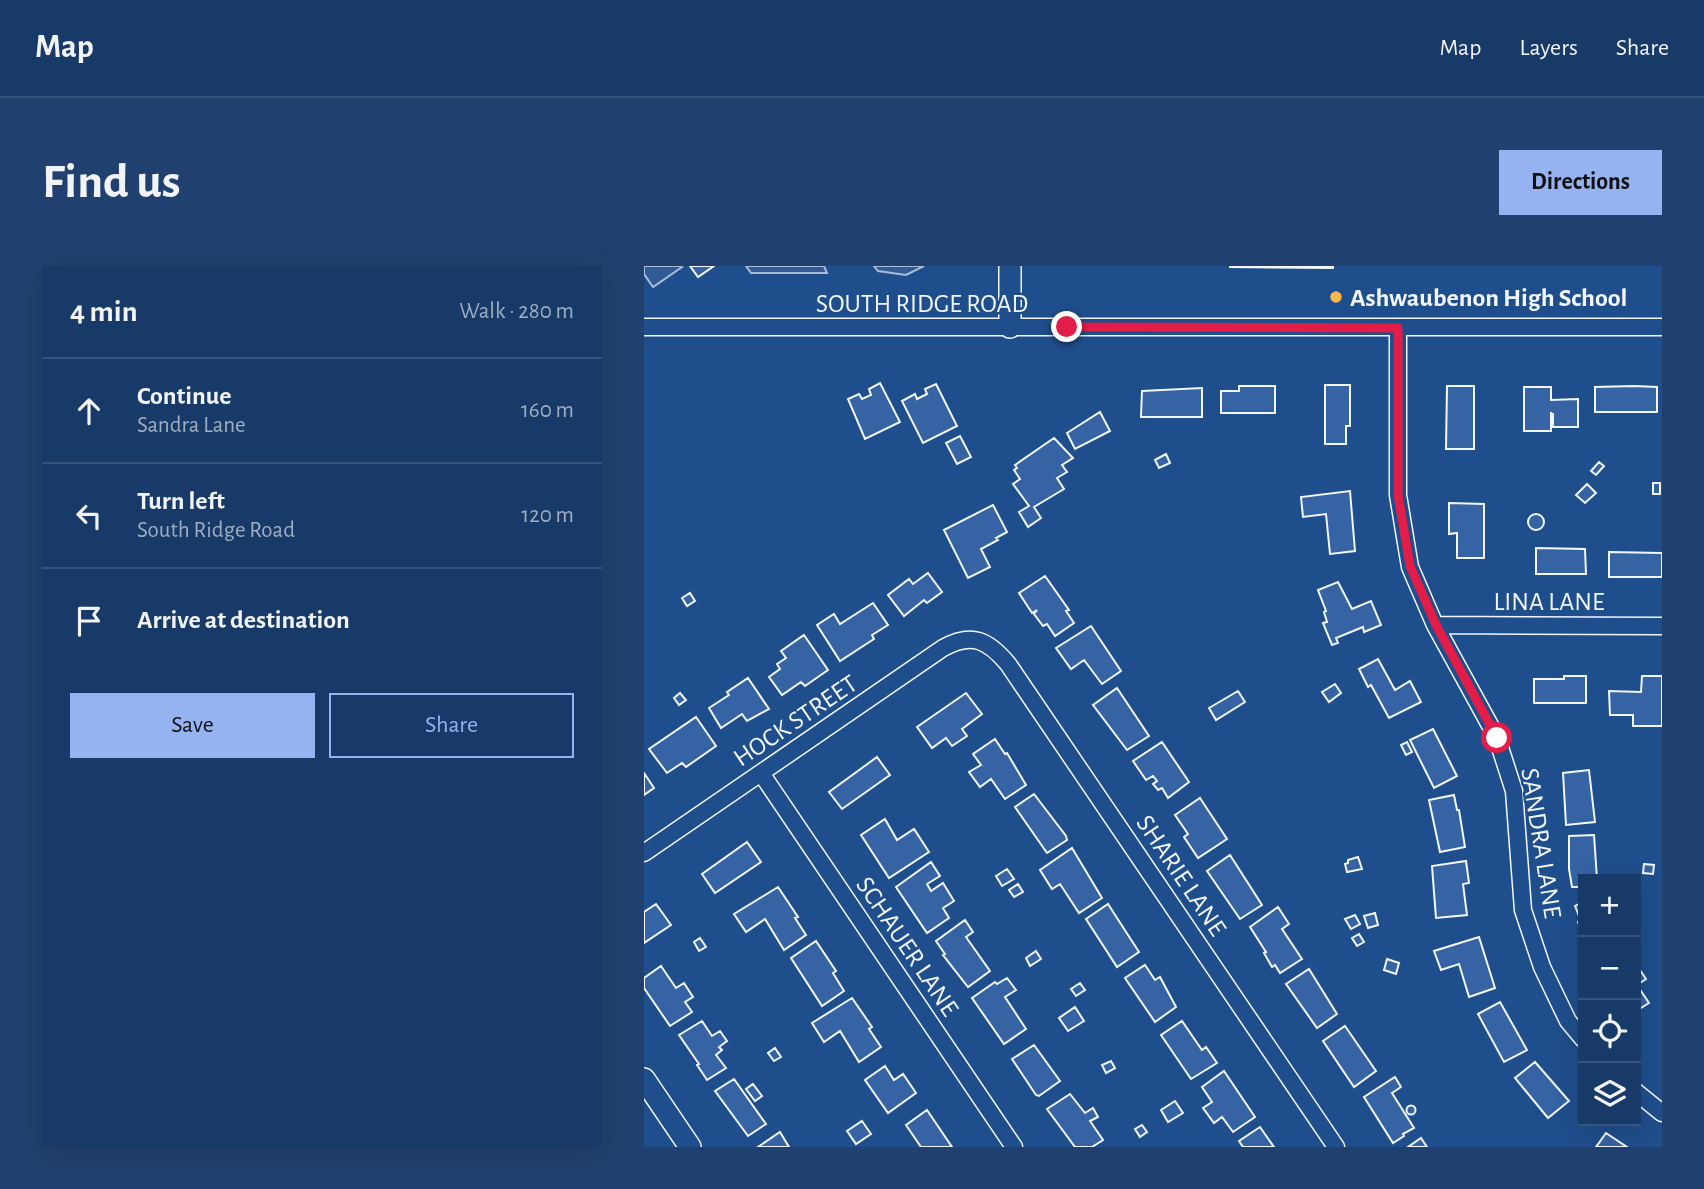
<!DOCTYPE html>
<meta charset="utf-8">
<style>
body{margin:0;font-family:"Alegreya Sans",sans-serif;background:#20416f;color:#f1f3f6}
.controls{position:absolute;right:21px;bottom:21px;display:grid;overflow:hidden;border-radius:0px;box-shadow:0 7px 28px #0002}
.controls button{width:63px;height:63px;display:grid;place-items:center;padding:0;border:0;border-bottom:2px solid #36547d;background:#173a69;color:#f1f3f6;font:35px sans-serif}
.stop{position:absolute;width:21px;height:21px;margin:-16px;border:5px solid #e11d48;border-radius:50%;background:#fff}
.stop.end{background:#e11d48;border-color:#fff;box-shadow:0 2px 7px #0008}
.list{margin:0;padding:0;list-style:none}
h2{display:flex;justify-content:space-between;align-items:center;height:91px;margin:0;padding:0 28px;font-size:30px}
h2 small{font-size:23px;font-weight:400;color:#9eadc0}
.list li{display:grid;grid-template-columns:46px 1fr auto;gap:21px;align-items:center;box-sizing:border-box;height:105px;padding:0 28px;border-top:2px solid #36547d}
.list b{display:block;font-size:26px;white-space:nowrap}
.list p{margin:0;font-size:23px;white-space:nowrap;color:#9eadc0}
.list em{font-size:23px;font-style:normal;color:#9eadc0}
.actions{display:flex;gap:14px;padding:21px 28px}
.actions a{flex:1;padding:16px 0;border:2px solid #95b2f1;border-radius:0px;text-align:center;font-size:24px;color:#95b2f1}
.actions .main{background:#95b2f1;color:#111}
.icon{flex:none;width:38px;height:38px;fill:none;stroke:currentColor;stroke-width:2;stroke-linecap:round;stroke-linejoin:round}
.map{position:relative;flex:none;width:1018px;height:881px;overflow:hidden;border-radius:0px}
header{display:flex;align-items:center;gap:42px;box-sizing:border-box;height:98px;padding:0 35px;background:#173a69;border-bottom:2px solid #36547d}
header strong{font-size:33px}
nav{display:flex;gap:38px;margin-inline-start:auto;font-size:24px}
.intro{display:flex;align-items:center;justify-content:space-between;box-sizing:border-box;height:168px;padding:0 42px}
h1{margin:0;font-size:49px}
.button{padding:18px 32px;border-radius:0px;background:#95b2f1;color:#111;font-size:24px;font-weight:700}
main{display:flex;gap:42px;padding:0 42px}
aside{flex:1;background:#173a69;border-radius:0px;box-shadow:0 7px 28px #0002}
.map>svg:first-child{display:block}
</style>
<header>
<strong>Map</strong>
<nav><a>Map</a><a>Layers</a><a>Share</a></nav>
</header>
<div class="intro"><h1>Find us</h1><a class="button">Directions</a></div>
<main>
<aside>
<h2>4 min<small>Walk · 280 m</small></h2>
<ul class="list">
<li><svg class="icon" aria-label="ahead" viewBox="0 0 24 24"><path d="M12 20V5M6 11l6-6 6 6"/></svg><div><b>Continue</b><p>Sandra Lane</p></div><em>160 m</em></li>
<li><svg class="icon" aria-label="left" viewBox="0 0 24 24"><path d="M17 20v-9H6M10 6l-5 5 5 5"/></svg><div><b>Turn left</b><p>South Ridge Road</p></div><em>120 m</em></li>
<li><svg class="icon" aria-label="arrive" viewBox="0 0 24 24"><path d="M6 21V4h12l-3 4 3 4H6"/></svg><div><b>Arrive at destination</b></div></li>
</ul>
<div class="actions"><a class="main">Save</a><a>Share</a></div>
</aside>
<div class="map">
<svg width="1018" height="881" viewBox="0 0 1018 881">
<rect width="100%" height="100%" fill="#1f4e8c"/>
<path fill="#305b95" stroke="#a8bbd7" stroke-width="2" d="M0 0H37L38 1 9 21 0 8Z
M102 0H180L183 7H107Z
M230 0H280L262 9 234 5Z"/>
<path fill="#3563a3" stroke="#f2f6ff" stroke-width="2" d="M46 0H70L54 11Z
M586 0H689V2L586 1Z
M236 117 256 156 221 173 204 133 215 128 218 133 227 129 225 123Z
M292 118 313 160 279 177 258 135 271 128 273 133 283 128 281 123Z
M681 119H706V160H702V178H681Z
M595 120H631V147H577V125H595Z
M803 120H830V183H802Z
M991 120 1013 121V146H951V121Z
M880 121H907V134L934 133V161H909V148L907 147V165H880Z
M558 122V151H497L498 125Z
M456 146 466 165 431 183 423 167Z
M316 170 327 191 313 198 302 177Z
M410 172 429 192 418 199 423 206 413 212 420 223 390 241 397 252 384 261 375 246 385 240 369 218 376 213 370 204 373 202 371 199Z
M522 188 526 197 515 202 511 194Z
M955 196 960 200 952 209 947 205Z
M1009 217H1016V228H1009Z
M943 218 952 227 941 237 932 229Z
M706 225 711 285 686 288 682 248 659 251 657 231Z
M805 237 840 238V292H813V267L805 268Z
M349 239 363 266 352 272 354 274 337 283 346 301 324 312 300 264Z
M884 256a8 8 0 1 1 16 0a8 8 0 1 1-16 0Z
M892 282 941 283 942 308H892Z
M965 286 1018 287V311H965Z
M284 307 298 326 283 337 280 334 260 350 244 329 265 313 269 318Z
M401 310 425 344 422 345 430 357 411 370 403 358 399 360 390 348 393 344 388 347 375 327Z
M694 316 708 343 727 335 737 359 720 366 719 361 692 372 694 377 688 379 679 357 683 356 680 346 682 345 674 324Z
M46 327 51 335 43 340 38 332Z
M229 337 244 359 228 369 230 373 196 395 173 359 190 348 196 358Z
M447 360 477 405 458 418 440 394 427 403 412 382Z
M160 369 184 404 161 420 157 416 138 429 125 411 136 403 133 398 142 392 137 385Z
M734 393 751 424 766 415 777 436 745 452 727 419 724 421 715 403Z
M920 410H942V437H890V413H920Z
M998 410H1018V460H989V449H966L965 425 997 426Z
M104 412 125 443 103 455 98 448 77 462 65 442 85 429 83 426Z
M691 418 697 427 685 436 678 426Z
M473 422 505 470 483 484 449 439Z
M594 425 601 436 572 454 565 442Z
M36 427 42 434 35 439 30 432Z
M322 427 338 448 318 463 323 470 308 480 302 472 288 482 273 461Z
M52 451 72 480 42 501 38 497 23 507 5 483Z
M789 463 813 510 790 522 766 474Z
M351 473 361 488 363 487 382 519 361 533 347 513 336 521 325 506 337 499 329 488Z
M518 476 545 516 524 532 518 522 514 524 509 518 513 515 509 510 502 514 489 495Z
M763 476 768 486 762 489 757 479Z
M233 491 246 509 198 543 185 526Z
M945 504 951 556 922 559 919 507Z
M0 507 10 522 0 529Z
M390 528 422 570 423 574 403 587 371 541Z
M810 529 813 544H815L821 581 796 586 785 534Z
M556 532 583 573 554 592 540 571 544 568 531 549Z
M241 553 253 574 270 563 285 586 245 612 217 569Z
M950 569 953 613H939V621H928L925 603V570Z
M103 576 117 596 71 627 58 608Z
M428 582 458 632 435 647 416 618 408 623 396 604Z
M586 589 618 639 596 653 563 605Z
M714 591 718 603 703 606 701 598 704 597V594Z
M822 595 825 617 819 618 823 649 792 652 788 600Z
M287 596 296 610 283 618 287 625 299 617 310 635 299 642 305 652 283 667 252 621Z
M1000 598 1010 599 1009 608 999 607Z
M363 603 370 613 358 620 352 610Z
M374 618 379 626 370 631 365 624Z
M134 621 154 651 151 652 162 669 140 684 121 653 102 666 90 648Z
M939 636V669L934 656 937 655 931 640Z
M12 638 27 659 0 677V646Z
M464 638 495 686 473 701 442 653Z
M634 641 645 658 638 663 658 693 636 707 631 699 628 701 620 687 622 686 606 661Z
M731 647 734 659 724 662 720 650Z
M711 649 716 658 707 663 701 653Z
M321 654 329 666 322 671 346 705 324 721 299 689 301 688 292 675Z
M715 668 720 676 713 680 708 672Z
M835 671 851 722 825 731 815 698 797 704 790 685Z
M56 672 62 681 55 685 50 676Z
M172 675 192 705 189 707 200 725 178 740 147 692Z
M392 685 397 693 386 700 382 692Z
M743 693 755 697 752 708 740 704Z
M992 698 1002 713 993 719 1005 737 992 745Z
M501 699 511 714 516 711 532 741 511 756 481 712Z
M17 700 32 722 40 717 49 731 41 736 48 746 26 760 0 722V712Z
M665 703 693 748 673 762 642 718Z
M363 712 372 724 361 731 382 763 360 778 328 732 351 716 353 718Z
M436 717 441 724 432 730 427 723Z
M208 732 228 761 225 763 237 781 215 796 196 765 180 776 168 757Z
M856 736 883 784 860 796 834 748Z
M431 741 440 755 424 765 415 752Z
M58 755 68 770 76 765 83 775 75 781 78 784 72 789 82 802 63 814 53 799 55 798 35 769Z
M538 755 558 784 562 781 573 797 547 813 517 769Z
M701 760 732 805 710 821 679 775Z
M390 779 416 815 395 830 392 829 368 793Z
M131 782 137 791 130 795 124 787Z
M467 795 471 802 462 807 458 799Z
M891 796 925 835 904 852 871 812Z
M241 800 250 814 259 808 272 827 244 847 221 814Z
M580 805 611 851 589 866 578 851 570 857 559 842 568 836 558 821Z
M751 811 757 821 748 827 770 862 759 868 760 870 749 877 720 831Z
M90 813 122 858 104 870 71 825Z
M109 818 118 830 111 835 102 823Z
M426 828 441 847 449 842 454 851 446 855 459 874 448 881H431L403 843Z
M531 835 539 847 524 856 517 844Z
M762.5 844a4.5 4.5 0 1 1 9 0a4.5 4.5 0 1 1-9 0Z
M283 844 308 881H277L262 859Z
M218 855 227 868 212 878 203 865Z
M498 859 503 866 496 871 491 863Z
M616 861 630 881H599L595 875Z
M136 866 145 881H114Z
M962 867 983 881H952Z
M777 872 783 881H764Z"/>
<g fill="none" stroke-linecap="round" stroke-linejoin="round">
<defs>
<path id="minor" d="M0 61H1018
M754 62V229L766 301 791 359 853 472 870 525 879 644 898 701 924 755 939 773
M791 359 1018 360
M117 507 370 881
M0 587 299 382C328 366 344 374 364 398L692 881
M992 826 1018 847"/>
<path id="tertiary" d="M366 61V0
M0 813 46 881"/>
</defs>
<use href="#minor" stroke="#f2f6ff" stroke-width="19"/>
<use href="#tertiary" stroke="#f2f6ff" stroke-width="24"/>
<use href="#minor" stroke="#1f4e8c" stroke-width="16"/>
<use href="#tertiary" stroke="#1f4e8c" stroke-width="21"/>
</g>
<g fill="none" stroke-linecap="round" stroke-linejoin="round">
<path stroke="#e11d48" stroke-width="9" d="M423 61 754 62V229L766 300 792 359 853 472"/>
</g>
<circle fill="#ffb74d" stroke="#1f4e8c" stroke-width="2.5" cx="692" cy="31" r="7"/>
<g text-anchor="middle" stroke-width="5" stroke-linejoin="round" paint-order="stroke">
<g font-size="26" font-weight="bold" fill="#f2f6ff" stroke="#1f4e8c" text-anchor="start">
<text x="706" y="40">Ashwaubenon High School</text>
</g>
<g font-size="26" fill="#f2f6ff" stroke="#1f4e8c">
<text x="278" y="46">SOUTH RIDGE ROAD</text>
<text x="905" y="344">LINA LANE</text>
<text transform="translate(151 454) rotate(-34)" y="9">HOCK STREET</text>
<text transform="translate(898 577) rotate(81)" y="9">SANDRA LANE</text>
<text transform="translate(538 609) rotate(56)" y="9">SHARIE LANE</text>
<text transform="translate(264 680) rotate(56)" y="9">SCHAUER LANE</text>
</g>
</g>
</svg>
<div class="controls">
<button>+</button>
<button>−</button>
<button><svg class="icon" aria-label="locate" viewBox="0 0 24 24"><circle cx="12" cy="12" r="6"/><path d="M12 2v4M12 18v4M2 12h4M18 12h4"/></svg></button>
<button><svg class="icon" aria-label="layers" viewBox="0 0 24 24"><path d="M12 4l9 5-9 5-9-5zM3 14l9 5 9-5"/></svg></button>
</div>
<div class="stop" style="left:853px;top:472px"></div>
<div class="stop end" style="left:423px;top:61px"></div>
</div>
</main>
